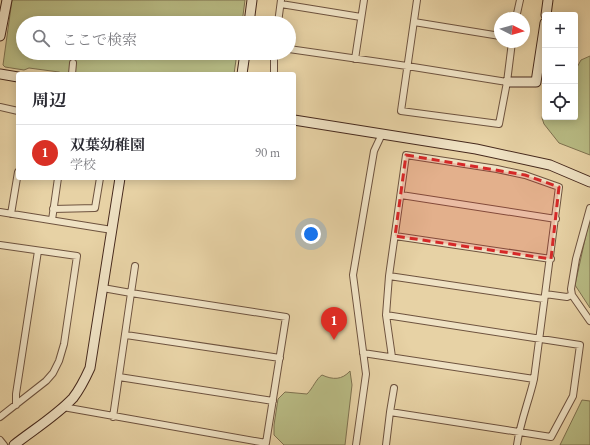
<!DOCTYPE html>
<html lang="ja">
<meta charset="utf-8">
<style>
body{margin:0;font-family:"EB Garamond","Noto Serif JP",serif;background:#f2f2f3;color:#2b2b33}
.controls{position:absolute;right:12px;top:12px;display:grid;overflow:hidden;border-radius:4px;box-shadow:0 2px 10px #0003}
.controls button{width:36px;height:36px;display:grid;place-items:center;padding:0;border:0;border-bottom:1px solid #e1e1e2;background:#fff;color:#2b2b33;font:20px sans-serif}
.compass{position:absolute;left:494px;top:12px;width:36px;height:36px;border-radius:50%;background:#fff;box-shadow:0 2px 10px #0003;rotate:96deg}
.you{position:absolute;left:311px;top:234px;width:14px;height:14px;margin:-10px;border:3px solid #fff;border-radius:50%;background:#1a73e8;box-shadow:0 0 0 6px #1a73e833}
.badge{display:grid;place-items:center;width:26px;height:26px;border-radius:50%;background:#d93025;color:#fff;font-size:13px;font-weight:700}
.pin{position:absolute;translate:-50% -33px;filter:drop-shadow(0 1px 2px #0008)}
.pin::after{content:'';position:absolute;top:21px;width:14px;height:12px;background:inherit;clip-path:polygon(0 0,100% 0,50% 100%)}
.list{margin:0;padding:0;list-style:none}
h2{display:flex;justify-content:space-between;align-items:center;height:52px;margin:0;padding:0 16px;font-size:17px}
h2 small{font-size:13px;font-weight:400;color:#7c7c81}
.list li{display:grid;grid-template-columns:26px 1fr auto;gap:12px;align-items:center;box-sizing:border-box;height:56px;padding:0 16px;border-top:1px solid #e1e1e2}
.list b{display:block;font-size:15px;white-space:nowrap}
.list p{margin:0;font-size:13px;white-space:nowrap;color:#7c7c81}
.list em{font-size:13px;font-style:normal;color:#7c7c81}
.icon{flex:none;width:22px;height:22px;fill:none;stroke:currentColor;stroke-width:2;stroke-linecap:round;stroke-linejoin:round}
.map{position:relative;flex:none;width:590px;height:445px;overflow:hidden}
.search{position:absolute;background:#fff;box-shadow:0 2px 10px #0003;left:16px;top:16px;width:280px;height:44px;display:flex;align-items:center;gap:10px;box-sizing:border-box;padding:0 14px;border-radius:22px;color:#7c7c81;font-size:15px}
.panel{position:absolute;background:#fff;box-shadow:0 2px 10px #0003;left:16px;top:72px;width:280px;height:108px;border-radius:4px}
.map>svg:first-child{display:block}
</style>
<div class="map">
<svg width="590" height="445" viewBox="0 0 590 445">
<rect width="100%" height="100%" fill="#e7d2a5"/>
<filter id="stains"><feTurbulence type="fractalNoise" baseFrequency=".005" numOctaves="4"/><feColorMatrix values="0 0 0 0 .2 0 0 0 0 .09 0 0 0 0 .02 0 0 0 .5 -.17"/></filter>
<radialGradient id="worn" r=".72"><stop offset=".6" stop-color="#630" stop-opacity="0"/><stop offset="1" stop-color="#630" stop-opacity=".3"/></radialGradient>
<path fill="#b8bb84" stroke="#7f7250" d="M12 0H245L242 23H23V53H237L234 74H64L59 72 29 68 24 70 5 67 3 65Z
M590 56V155L559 143 544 124 542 118 545 104V117H575V71L581 60Z
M589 221H590V308L575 285Z
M350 371 352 385 345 445H284L274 435V425L278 399 285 392 307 394C313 388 316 379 322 375 333 380 342 380 350 371Z
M582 400 590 401V445H560Z"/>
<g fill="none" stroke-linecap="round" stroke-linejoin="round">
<defs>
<path id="street" d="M417 0 401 111 499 124 507 82 512 42
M281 4 361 17
M516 18 520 0
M414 22 500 36
M278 23 281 0
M289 49 407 66 507 82
M274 53V74
M355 59 364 0
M72 74 73 63
M0 107 18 111
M401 195 556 219
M590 208 576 259 571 289 572 295 590 321
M53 209 95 208 100 178
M0 212 112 230
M11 214 18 172
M52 220 58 178
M395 236 551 259
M0 245 77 256 64 344 59 361 53 373 46 381 0 417
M389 276 544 299
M103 288 131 293 135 266
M545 294 567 297 572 295
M126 335 280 358
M363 353 534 379 559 187 525 175 497 169 406 155 389 276 386 315 392 357
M119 377 273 401
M16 405V394L38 251
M63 407 266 443 286 317 131 293 113 417
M390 412 394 388
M0 440 4 445
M356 445 366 374 353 275 374 151 382 134
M386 445 390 412 551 437 573 396 580 345 386 315
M517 445C520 422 529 401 534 379"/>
<path id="secondary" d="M546 15 548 0
M249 23 252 0
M0 36 7 0
M0 74 18 77
M242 74 245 53
M507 82H536L545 23
M294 120 476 149 550 165 590 182
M14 445C33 430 56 416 73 398 80 389 85 379 90 368L120 178"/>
</defs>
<use href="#street" stroke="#6e533f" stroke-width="8"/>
<use href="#secondary" stroke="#46291d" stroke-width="11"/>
<use href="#street" stroke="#efe2c4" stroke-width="6"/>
<use href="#secondary" stroke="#efe2c4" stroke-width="9"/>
</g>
<path fill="#d62828" fill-opacity="0.2" stroke="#d62828" stroke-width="3" stroke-dasharray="8 5" stroke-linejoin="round" d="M406 155 525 175 559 187 551 259 395 236Z"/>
<rect width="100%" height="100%" filter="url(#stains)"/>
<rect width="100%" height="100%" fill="url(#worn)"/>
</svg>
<div class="controls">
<button>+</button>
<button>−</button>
<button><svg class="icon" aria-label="locate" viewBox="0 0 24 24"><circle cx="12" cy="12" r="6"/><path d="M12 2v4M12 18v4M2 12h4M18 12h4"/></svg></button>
</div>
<svg class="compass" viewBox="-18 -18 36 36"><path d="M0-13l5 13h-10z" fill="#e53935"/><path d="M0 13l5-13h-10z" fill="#7c7c81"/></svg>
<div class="you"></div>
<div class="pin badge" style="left:334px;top:340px">1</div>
<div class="search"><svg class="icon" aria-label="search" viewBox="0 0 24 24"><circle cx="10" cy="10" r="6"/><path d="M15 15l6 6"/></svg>ここで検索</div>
<section class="panel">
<h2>周辺<small></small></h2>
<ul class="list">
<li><span class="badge">1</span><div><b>双葉幼稚園</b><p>学校</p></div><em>90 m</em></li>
</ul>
</section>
</div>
